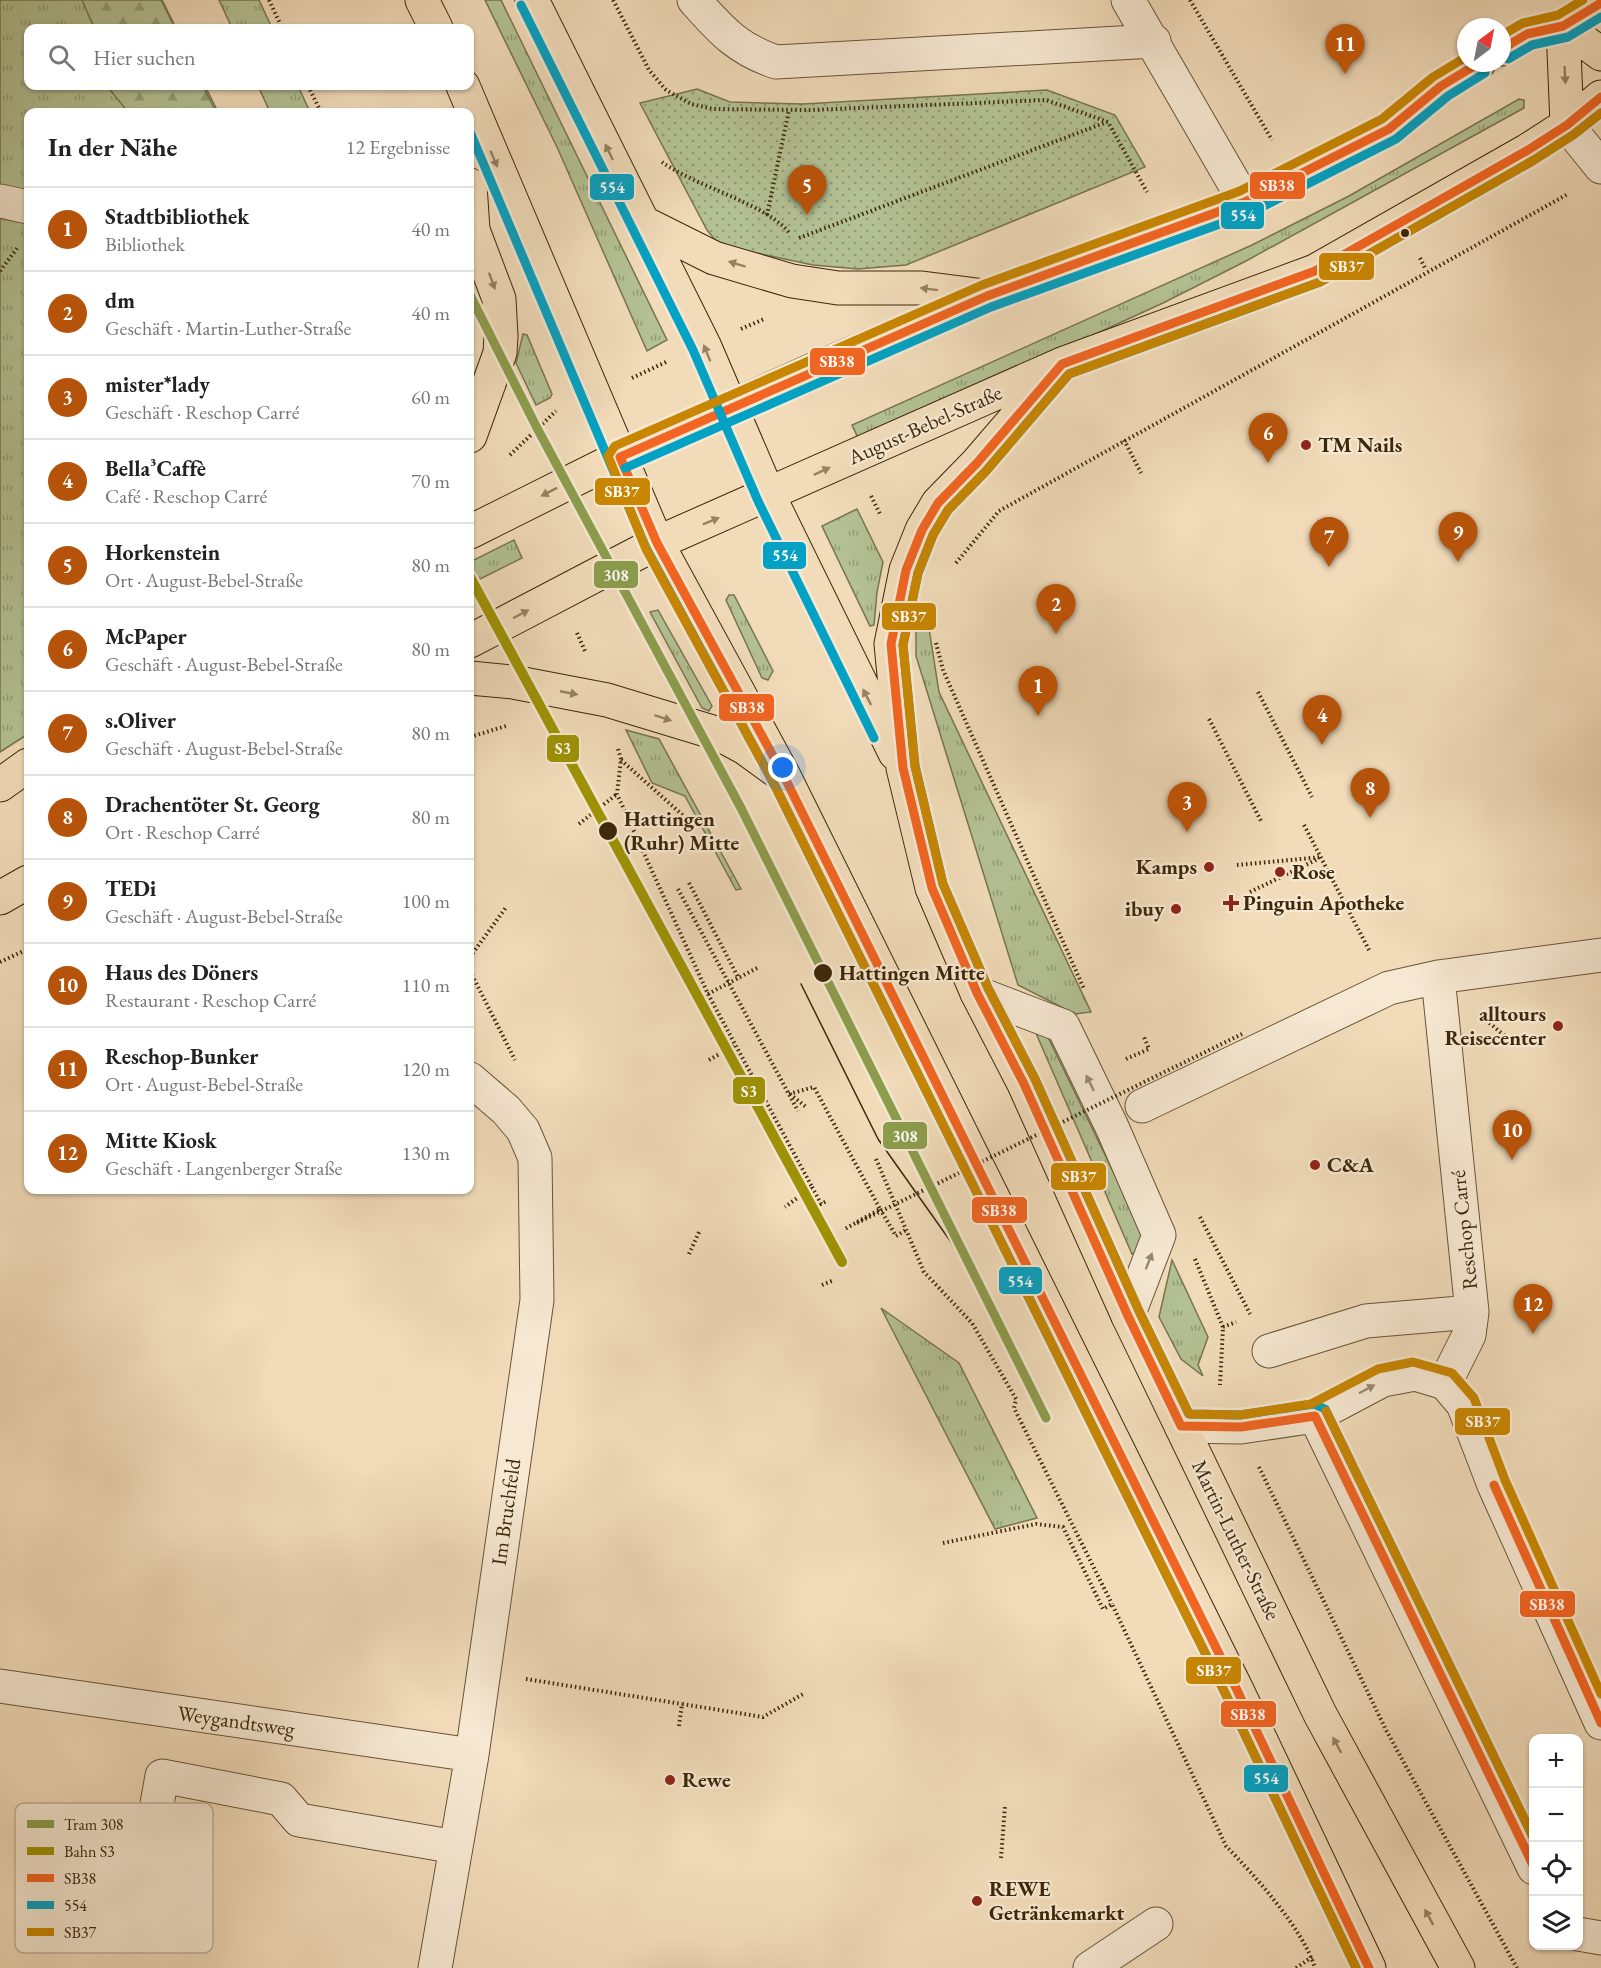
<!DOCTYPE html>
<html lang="de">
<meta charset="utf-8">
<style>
body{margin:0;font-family:"EB Garamond",serif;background:#f6f6f6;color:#222}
.controls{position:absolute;right:18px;bottom:18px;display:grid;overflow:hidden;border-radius:12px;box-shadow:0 2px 4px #0004}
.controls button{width:54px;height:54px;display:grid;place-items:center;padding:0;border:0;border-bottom:2px solid #e0e0e0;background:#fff;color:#222;font:30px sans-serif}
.compass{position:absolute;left:1457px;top:18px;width:54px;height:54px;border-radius:50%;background:#fff;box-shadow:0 2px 4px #0004;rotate:32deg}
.you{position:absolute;left:783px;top:768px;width:21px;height:21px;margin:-15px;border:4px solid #fff;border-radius:50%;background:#1a73e8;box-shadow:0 0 0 9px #1a73e833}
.badge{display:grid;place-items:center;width:39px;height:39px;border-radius:50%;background:#b45309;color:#fff;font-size:20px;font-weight:700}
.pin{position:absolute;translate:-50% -50px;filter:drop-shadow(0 2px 3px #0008)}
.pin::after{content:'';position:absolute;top:32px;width:21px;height:18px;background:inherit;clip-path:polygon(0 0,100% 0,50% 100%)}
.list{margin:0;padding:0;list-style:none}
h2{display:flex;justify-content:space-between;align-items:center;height:78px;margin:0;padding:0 24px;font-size:26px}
h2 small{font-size:20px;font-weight:400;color:#767676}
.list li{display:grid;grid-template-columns:39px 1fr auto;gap:18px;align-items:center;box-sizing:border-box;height:84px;padding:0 24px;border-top:2px solid #e0e0e0}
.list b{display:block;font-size:22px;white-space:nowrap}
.list p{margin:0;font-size:20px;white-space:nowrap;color:#767676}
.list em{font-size:20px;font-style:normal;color:#767676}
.icon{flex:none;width:33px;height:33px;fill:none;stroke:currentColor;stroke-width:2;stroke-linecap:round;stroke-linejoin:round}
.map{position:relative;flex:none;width:1601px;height:1968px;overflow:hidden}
.search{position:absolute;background:#fff;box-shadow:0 2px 4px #0004;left:24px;top:24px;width:450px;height:66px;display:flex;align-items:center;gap:15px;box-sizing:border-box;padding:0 21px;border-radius:12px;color:#767676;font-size:22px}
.panel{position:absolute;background:#fff;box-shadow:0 2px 4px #0004;left:24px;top:108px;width:450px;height:1086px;border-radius:12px}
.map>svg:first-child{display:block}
</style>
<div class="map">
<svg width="1601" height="1968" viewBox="0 0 1601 1968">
<defs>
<pattern id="grass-tufts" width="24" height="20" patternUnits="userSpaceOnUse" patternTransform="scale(1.5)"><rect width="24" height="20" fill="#b3c194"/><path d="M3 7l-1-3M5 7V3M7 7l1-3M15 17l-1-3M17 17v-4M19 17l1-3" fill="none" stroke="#939d77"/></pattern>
<pattern id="forest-firs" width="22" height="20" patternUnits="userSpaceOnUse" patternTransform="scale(1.5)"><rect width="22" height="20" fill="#b3c194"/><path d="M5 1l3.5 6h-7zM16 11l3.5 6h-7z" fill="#939d77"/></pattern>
<pattern id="park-dots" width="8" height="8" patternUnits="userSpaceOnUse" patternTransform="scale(1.5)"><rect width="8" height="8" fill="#b3c194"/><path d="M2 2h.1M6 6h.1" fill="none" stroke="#939d77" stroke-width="1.8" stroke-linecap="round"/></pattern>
</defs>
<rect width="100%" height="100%" fill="#f1dbb9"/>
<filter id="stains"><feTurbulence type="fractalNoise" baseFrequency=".00333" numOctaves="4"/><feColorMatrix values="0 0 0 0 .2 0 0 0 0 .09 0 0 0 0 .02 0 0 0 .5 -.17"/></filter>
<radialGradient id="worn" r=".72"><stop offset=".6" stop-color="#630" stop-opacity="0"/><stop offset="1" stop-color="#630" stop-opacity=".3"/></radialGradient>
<path fill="url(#grass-tufts)" stroke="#78744e" stroke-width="1.5" d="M0 0H162L176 28H28V86H205L218 112H28V734L0 752Z
M219 0H259L272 28H232Z
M485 0H501L667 340 647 351 557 147Z
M258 86H298L310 112H270Z
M1519 99 1524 100V108L1246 261 1163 303 860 442 852 425 1252 245 1349 196Z
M523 334 527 335 552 394 550 398 536 405 516 363Z
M857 509 883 562 877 592 874 625 870 626 822 526Z
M514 540 522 558 470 584V562Z
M729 595H734L773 671 768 680 762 678 726 600Z
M658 610 712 706 709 711 702 708 650 612Z
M916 610 928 622 939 692 1091 1012 1075 1014 1018 985 916 656Z
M626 730 659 739 741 889 736 890 685 796 652 783Z
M1032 1024 1046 1033 1142 1231 1137 1252 1132 1254Z
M1172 1260 1208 1337 1198 1365 1203 1376 1181 1359 1159 1317Z
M881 1308 959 1363 1037 1518 995 1529Z"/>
<path fill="url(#forest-firs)" stroke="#78744e" stroke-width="1.5" d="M82 0H161L175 28H94Z
M107 86H203L216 112H128Z"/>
<path fill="url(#park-dots)" stroke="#78744e" stroke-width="1.5" d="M697 89 730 102 803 104 1047 90 1115 115 1145 167 906 265 858 269 813 265 728 247 716 241 707 230 640 103Z"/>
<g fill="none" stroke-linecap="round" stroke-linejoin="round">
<defs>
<path id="minor" d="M694 0C721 30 737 49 776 62L1154 41
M1128 0 1245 202
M1567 125 1601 167
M0 201 28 207
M977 993 1063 1026 1112 1127 1159 1235 1128 1316
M1142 1106 1389 988 1438 977 1601 955
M1269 1351 1366 1321 1472 1312 1438 977
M1445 1383 1469 1335 1472 1312
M1315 1416 1534 1868
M1181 1426 1241 1427 1315 1416 1383 1380 1415 1374 1445 1383 1463 1404 1494 1485 1601 1723
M0 1686 472 1755
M135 1928 162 1776 281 1799 299 1820 456 1847
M1578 1934 1601 1938
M435 1968 472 1755 537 1300 535 1158 523 1130 506 1110 470 1079
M1090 1968 1156 1924"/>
<path id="major" d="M422 0 436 28
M532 0 704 345 769 496 895 753
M1563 26 1567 125
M1563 26 1601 54
M1502 49 1527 34 1563 26 1601 3
M463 86 657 543 784 776 1237 1690 1369 1968
M470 185 473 230 499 299 501 336 500 353 470 436
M644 223 714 258 792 281 838 288H922L985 296
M1062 364 977 463 938 503 922 530 906 570 891 644 903 768 932 888 977 993 1024 1084 1128 1316 1320 1714 1458 1968
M470 532 620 457 811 371 987 296 1245 202 1389 129 1441 86 1479 63
M470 641 657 543 1062 364 1315 271 1528 150 1567 125 1601 97
M470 678 513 682 607 700 719 734 745 748 778 772
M0 785 28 765
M0 898 28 882"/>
</defs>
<use href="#minor" stroke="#695435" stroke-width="35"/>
<use href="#major" stroke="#3c2709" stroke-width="35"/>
<path stroke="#3c2709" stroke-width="4" stroke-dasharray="1.5 3" stroke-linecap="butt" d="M269 0 282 28
M613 0 649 70 666 90 691 104 713 109 811 110 1046 100 1108 122 1147 192
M1190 0 1272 140
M308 86 321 112
M662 162C694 186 770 205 790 234
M767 215 789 110
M799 238 1107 122
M1420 258 1426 270
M0 271 18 247
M741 329 764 319
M632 378 666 362
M1124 440 1141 473
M510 455 556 411
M871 496 881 516
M956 563 999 511 1568 194
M577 633 585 651
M936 643 943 670 1084 989
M1258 692 1312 797
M1209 719 1261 821
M470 737 506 726
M618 749 621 759 617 794 708 994 812 1187 785 1207
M621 760 697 828
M579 824 617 794
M1304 825 1369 950
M1237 865 1322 857
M689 883 739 979
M678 889 798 1111
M1250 892 1318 859
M470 957 507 906
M0 962 28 949
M470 971 515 1060
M708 994 759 967
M1486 1020 1506 1037
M1126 1059 1149 1049 1144 1037
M709 1060 735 1045
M789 1094 814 1087 880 1209 845 1229
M790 1094 806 1107
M876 1159 924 1272 972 1323 1016 1399 1014 1408 1112 1604
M812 1187 821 1204 827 1201
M880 1209 896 1236 906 1230
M1200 1217 1250 1314
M689 1254 700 1230
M1195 1259 1223 1327 1220 1385
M822 1285 834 1280
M1223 1327 1236 1322
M1259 1467 1386 1730 1517 1968
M943 1543 1036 1524 1063 1527 1103 1609 1112 1604 1226 1846C1255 1876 1303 1929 1315 1968
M526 1679 682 1704
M679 1726 682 1704 763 1717 803 1694
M1001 1858 1005 1806
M1296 1968 1312 1957"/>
<use href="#minor" stroke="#f6e8d2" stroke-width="33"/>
<use href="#major" stroke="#f1dbb9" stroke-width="33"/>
<path stroke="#3c2709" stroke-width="1.5" d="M801 984 878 1139 951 1242 1004 1335"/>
<path stroke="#3c2709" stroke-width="4" stroke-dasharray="1.5 3" stroke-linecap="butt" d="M857 1223 1242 1034"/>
<defs>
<path id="bus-1" d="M1502 49 1527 34 1563 26 1601 3
M620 457 657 543 784 776 1237 1690 1369 1968
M620 457 987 296 1245 202 1389 129 1441 86 1479 63
M1315 1416 1534 1867
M1181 1426 1128 1316 1024 1084 977 993 932 888 903 768 891 644 906 570 922 530 938 503 977 463 1062 364 1315 271 1528 150 1567 125 1601 97
M1181 1426 1241 1427 1315 1416
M1494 1485 1601 1723"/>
<path id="bus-2" d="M521 5 693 350 758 501 874 738
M1508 59 1532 45 1568 37 1601 17
M470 132 646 548 773 782 1226 1695 1356 1968
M625 468 991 307 1250 213 1396 139 1448 96 1485 73
M1534 1839 1325 1409 1314 1404 1240 1415 1189 1414 1139 1311 1035 1079 988 988 943 884 915 766 903 645 918 573 933 535 948 510 986 471 1069 374 1320 282 1534 160 1573 135 1601 113"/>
<path id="bus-3" d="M1502 35 1523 23 1558 15 1583 0
M1601 113 1573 135 1534 160 1320 282 1069 374 986 471 948 510 933 535 918 573 903 645 915 766 943 884 988 988 1035 1079 1139 1311 1189 1414 1240 1415 1311 1404 1378 1369 1413 1362 1452 1373 1474 1398 1505 1480 1601 1694
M1326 1411 1534 1839
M1356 1968 1226 1695 773 782 646 549 608 456 615 446 982 285 1240 191 1382 119 1433 77 1466 57"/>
</defs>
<use href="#bus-1" stroke="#f6e8d2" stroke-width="14"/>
<use href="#bus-2" stroke="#f6e8d2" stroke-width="14"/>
<use href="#bus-3" stroke="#f6e8d2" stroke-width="14"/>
<use href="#bus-1" stroke="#f26522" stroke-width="9"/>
<use href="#bus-2" stroke="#03a2c4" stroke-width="9"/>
<use href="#bus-3" stroke="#c88602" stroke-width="9"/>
<defs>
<path id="rail-1" d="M470 577 842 1262"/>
</defs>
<use href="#rail-1" stroke="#f6e8d2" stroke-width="15"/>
<use href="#rail-1" stroke="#9e9304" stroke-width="10"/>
<defs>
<path id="tram-1" d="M470 295 537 428 741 808 1046 1418"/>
</defs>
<use href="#tram-1" stroke="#f6e8d2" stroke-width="14"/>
<use href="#tram-1" stroke="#8c9d4c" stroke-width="9"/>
</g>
<defs><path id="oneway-solid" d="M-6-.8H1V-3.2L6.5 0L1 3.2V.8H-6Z" transform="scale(1.5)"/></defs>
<g fill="#968161">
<use href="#oneway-solid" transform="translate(1565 75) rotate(87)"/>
<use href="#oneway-solid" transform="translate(609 152) rotate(-116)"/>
<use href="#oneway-solid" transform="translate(494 159) rotate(67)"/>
<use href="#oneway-solid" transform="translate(737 264) rotate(-163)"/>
<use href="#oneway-solid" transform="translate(492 281) rotate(70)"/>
<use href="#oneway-solid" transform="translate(929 289) rotate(-173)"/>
<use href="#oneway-solid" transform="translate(707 353) rotate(-112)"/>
<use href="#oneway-solid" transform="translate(822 471) rotate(-25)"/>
<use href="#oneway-solid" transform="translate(549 492) rotate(153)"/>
<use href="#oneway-solid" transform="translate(711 521) rotate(-23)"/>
<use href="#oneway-solid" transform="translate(521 614) rotate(-28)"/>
<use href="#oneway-solid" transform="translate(569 693) rotate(11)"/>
<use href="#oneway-solid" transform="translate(867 697) rotate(-117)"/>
<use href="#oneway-solid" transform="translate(663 718) rotate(18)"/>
<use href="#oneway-solid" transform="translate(1337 1745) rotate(-118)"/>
<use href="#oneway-solid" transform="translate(1429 1917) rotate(-118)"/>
</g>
<g fill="#99886e">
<use href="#oneway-solid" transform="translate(1090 1083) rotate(-116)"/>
<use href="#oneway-solid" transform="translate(1149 1261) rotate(-69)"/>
<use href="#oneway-solid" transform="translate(1367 1389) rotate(-28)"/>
</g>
<g fill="#3c2709" stroke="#f6e8d2" stroke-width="2">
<circle cx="1405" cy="233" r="5"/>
<circle cx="608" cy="831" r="10"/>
<circle cx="823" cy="973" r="10"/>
</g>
<g fill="#8f2418" stroke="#f6e8d2" stroke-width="2">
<circle cx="1306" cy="445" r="6"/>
<circle cx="1209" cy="867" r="6"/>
<circle cx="1280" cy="872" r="6"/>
<path d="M1228 894h6v6h6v6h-6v6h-6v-6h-6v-6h6z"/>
<circle cx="1176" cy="909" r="6"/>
<circle cx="1558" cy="1026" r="6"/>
<circle cx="1315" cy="1165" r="6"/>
<circle cx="670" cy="1780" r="6"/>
<circle cx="977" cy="1901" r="6"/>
</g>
<g text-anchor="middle" stroke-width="4.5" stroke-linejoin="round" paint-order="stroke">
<g font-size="21" fill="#3c2709" stroke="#f6e8d2">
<text transform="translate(925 425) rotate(-24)" y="7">August-Bebel-Straße</text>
<text transform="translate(1464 1230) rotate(-96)" y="7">Reschop Carré</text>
<text transform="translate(506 1512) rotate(-82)" y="7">Im Bruchfeld</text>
<text transform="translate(1236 1540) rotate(64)" y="7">Martin-Luther-Straße</text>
<text transform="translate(236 1721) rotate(8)" y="7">Weygandtsweg</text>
</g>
<g font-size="21" font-weight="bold" fill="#3c2709" stroke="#f6e8d2" text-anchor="start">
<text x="1318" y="452">TM Nails</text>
<text x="1197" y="874" text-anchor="end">Kamps</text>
<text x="1292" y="879">Rose</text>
<text x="1243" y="910">Pinguin Apotheke</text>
<text x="1164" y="916" text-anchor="end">ibuy</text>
<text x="1546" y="1021" text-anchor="end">alltours<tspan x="1546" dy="24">Reisecenter</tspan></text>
<text x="1327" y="1172">C&amp;A</text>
<text x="682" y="1787">Rewe</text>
<text x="989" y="1896">REWE<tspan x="989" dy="24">Getränkemarkt</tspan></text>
</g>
<g font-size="21" font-weight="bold" fill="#3c2709" stroke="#f6e8d2" text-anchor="start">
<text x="624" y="826">Hattingen<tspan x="624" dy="24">(Ruhr) Mitte</tspan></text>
<text x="839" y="980">Hattingen Mitte</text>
</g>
</g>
<rect x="15" y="1803" width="198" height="150" rx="9" fill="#f6e8d2" stroke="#beae96" stroke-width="1.5"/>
<rect x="27" y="1820" width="27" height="8" fill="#8c9d4c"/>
<rect x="27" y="1847" width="27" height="8" fill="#9e9304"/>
<rect x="27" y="1874" width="27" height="8" fill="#f26522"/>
<rect x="27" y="1901" width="27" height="8" fill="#03a2c4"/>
<rect x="27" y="1928" width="27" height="8" fill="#c88602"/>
<g font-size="16" fill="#3c2709">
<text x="64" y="1830">Tram 308</text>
<text x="64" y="1857">Bahn S3</text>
<text x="64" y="1884">SB38</text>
<text x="64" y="1911">554</text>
<text x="64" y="1938">SB37</text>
</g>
<g stroke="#f6e8d2" stroke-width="2">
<rect x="1249" y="171" width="57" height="29" rx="6" fill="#f26522"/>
<rect x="589" y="173" width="46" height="28" rx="6" fill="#03a2c4"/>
<rect x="1220" y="201" width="45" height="29" rx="6" fill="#03a2c4"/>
<rect x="1318" y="252" width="57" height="29" rx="6" fill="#c88602"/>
<rect x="809" y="347" width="57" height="29" rx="6" fill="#f26522"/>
<rect x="594" y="477" width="57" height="29" rx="6" fill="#c88602"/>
<rect x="762" y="541" width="45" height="29" rx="6" fill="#03a2c4"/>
<rect x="593" y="560" width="46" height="29" rx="6" fill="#8c9d4c"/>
<rect x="881" y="602" width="56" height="29" rx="6" fill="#c88602"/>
<rect x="718" y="693" width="57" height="29" rx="6" fill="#f26522"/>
<rect x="546" y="734" width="34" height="29" rx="6" fill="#9e9304"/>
<rect x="732" y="1076" width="34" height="29" rx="6" fill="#9e9304"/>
<rect x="882" y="1121" width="46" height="29" rx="6" fill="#8c9d4c"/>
<rect x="1050" y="1162" width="57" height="29" rx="6" fill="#c88602"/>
<rect x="971" y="1196" width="57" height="28" rx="6" fill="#f26522"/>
<rect x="998" y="1266" width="45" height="29" rx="6" fill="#03a2c4"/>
<rect x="1454" y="1407" width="57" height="29" rx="6" fill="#c88602"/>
<rect x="1519" y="1590" width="57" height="28" rx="6" fill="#f26522"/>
<rect x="1185" y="1656" width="57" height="29" rx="6" fill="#c88602"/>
<rect x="1220" y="1700" width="57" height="28" rx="6" fill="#f26522"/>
<rect x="1243" y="1764" width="46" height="29" rx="6" fill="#03a2c4"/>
</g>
<g font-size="16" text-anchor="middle" font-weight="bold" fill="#fff">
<text x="1277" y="191">SB38</text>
<text x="612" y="193">554</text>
<text x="1243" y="221">554</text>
<text x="1347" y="272">SB37</text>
<text x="837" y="367">SB38</text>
<text x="622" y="497">SB37</text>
<text x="785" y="561">554</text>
<text x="616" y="581">308</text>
<text x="909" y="622">SB37</text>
<text x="747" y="713">SB38</text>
<text x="563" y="754">S3</text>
<text x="749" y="1097">S3</text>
<text x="905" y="1142">308</text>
<text x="1079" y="1182">SB37</text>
<text x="999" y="1216">SB38</text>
<text x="1020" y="1287">554</text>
<text x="1483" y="1427">SB37</text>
<text x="1547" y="1610">SB38</text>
<text x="1214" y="1676">SB37</text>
<text x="1248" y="1720">SB38</text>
<text x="1266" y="1784">554</text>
</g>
<rect width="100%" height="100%" filter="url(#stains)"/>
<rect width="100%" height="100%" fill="url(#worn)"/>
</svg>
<div class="controls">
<button>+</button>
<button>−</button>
<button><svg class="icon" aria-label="locate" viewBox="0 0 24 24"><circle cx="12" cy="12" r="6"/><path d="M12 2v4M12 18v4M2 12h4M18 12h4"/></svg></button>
<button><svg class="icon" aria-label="layers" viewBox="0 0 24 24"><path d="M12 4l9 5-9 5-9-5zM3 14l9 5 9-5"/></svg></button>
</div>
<svg class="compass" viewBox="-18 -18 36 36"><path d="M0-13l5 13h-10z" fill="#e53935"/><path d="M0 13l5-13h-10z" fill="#767676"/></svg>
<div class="you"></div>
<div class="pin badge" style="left:1038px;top:716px">1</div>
<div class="pin badge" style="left:1056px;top:634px">2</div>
<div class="pin badge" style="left:1187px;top:832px">3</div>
<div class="pin badge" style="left:1322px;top:745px">4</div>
<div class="pin badge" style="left:807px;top:215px">5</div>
<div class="pin badge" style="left:1268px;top:463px">6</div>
<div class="pin badge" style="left:1329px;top:567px">7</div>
<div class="pin badge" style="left:1370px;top:818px">8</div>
<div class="pin badge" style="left:1458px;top:562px">9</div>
<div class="pin badge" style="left:1512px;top:1160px">10</div>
<div class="pin badge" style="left:1345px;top:74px">11</div>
<div class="pin badge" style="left:1533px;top:1334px">12</div>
<div class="search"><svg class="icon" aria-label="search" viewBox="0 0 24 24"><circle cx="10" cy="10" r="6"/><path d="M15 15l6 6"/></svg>Hier suchen</div>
<section class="panel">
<h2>In der Nähe<small>12 Ergebnisse</small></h2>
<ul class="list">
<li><span class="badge">1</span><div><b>Stadtbibliothek</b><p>Bibliothek</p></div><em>40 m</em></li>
<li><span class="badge">2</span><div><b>dm</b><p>Geschäft · Martin-Luther-Straße</p></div><em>40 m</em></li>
<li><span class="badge">3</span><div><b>mister*lady</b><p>Geschäft · Reschop Carré</p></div><em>60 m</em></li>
<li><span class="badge">4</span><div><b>Bella³Caffè</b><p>Café · Reschop Carré</p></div><em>70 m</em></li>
<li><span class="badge">5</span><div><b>Horkenstein</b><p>Ort · August-Bebel-Straße</p></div><em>80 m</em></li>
<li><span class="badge">6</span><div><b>McPaper</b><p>Geschäft · August-Bebel-Straße</p></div><em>80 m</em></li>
<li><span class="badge">7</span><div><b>s.Oliver</b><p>Geschäft · August-Bebel-Straße</p></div><em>80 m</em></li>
<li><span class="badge">8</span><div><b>Drachentöter St. Georg</b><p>Ort · Reschop Carré</p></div><em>80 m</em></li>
<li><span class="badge">9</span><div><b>TEDi</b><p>Geschäft · August-Bebel-Straße</p></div><em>100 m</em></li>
<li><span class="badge">10</span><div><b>Haus des Döners</b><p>Restaurant · Reschop Carré</p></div><em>110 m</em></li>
<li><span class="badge">11</span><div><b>Reschop-Bunker</b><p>Ort · August-Bebel-Straße</p></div><em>120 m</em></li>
<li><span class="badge">12</span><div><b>Mitte Kiosk</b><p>Geschäft · Langenberger Straße</p></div><em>130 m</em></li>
</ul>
</section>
</div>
